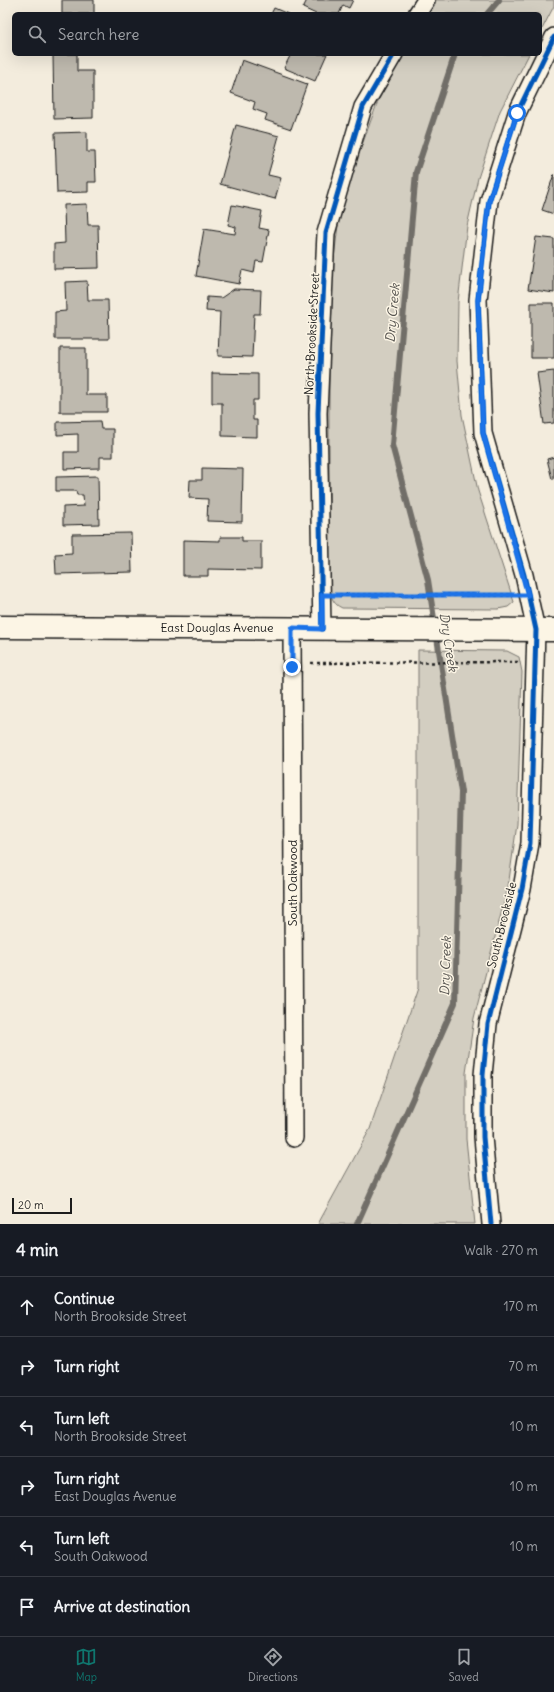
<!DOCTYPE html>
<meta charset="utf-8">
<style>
body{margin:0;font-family:Delius,sans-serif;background:#242831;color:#f1f3f6}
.scale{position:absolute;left:12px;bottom:10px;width:60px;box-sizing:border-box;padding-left:4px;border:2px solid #1c1c1c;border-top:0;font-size:11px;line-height:14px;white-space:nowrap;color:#1c1c1c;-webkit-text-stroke:3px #fcf5e5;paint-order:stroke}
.stop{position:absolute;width:12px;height:12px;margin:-9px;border:3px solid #1a73e8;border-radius:50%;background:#fff}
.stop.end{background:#1a73e8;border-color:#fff;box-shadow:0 1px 4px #0008}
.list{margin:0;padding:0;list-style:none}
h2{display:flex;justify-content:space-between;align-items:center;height:52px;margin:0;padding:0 16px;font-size:17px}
h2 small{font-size:13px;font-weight:400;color:#9ea1a6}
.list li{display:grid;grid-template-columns:26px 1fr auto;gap:12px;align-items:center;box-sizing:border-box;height:60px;padding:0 16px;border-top:1px solid #363941}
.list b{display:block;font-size:15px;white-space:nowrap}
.list p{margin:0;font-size:13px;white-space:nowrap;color:#9ea1a6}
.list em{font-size:13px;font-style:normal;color:#9ea1a6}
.icon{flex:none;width:22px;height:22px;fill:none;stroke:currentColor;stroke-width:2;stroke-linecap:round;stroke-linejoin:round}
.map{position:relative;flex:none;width:554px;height:1224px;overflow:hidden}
.search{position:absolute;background:#171b24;box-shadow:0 4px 16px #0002;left:12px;right:12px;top:12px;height:44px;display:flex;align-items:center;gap:10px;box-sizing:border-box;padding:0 14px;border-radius:6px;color:#9ea1a6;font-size:15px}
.sheet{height:412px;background:#171b24}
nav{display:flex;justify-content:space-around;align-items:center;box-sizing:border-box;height:56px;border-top:1px solid #363941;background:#171b24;font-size:11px;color:#9ea1a6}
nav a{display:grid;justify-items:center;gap:2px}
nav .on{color:#0f766e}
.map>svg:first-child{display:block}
</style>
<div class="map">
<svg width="554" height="1224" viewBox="0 0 554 1224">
<rect width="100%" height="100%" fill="#f3ecdd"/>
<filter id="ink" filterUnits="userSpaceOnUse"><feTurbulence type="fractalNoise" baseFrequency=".025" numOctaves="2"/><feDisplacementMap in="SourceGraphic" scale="8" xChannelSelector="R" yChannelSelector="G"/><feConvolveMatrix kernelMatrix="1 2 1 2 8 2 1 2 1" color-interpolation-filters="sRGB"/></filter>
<g filter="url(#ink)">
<path fill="#d3cec1" stroke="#78756e" d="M436 0H554V6L540 33V14H427Z
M403 54H529L500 111 478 178 467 226 458 302 457 361 462 415 478 491 514 602 508 607 498 609 342 608C331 603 331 595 329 583V339L333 267 339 217 354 167 378 101Z
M418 650 507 651 519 657 522 672 517 824 508 887 474 1018 466 1073V1139L475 1224H318L370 1129 418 988Z"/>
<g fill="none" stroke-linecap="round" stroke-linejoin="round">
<path stroke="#716e68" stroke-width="6" d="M487 14 499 0
M357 1224 455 1003 461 792 428 580 392 445 416 172 455 54"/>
</g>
<path fill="#beb9ae" stroke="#1c1c1c" d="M62 0H94V14H62Z
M307 0H353L349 8 343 5 339 14H316L303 8Z
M274 8 288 14H271Z
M53 54H77V71H93V118L54 119Z
M291 54H327L315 81 284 68Z
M242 60 307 84 291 129 265 120 267 114 253 109 255 102 231 93Z
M236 125 279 136 268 175 281 178 275 199 220 184Z
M87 132V152H95L96 182H88V192L57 193 55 133Z
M554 174V214L542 210Z
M87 204 88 225H98L99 268 54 269V244L65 243 64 205Z
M232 205 262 211 259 228 269 230 263 262 256 261 254 273 242 270 239 284 196 276 204 229 235 234 236 227 228 225Z
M536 237 554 239V293L528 289Z
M87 281 88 300H108L109 339H55V312L66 311 65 282Z
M234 289 261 290 260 314H254L252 357 218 356 220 312 206 311 207 297 221 298Z
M531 303H554V358H531Z
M60 348H86V395H107V412H60Z
M554 371V423L544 424 537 373Z
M212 373 258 374V400H253V420H257V437L222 436V403H212Z
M100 421 101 429H113V457H100V468L64 469V452H78V434L57 435V422Z
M554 457V479H552L547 459Z
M202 468 243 469 242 522 207 521 208 499 189 498 190 480H202Z
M98 476 99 524 63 525V507L84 506 83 495H77L76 491H56V477Z
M131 533 132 572 56 574 55 554 72 553V534Z
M220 537H242V541H261V570L208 569V576H183V540L220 541Z"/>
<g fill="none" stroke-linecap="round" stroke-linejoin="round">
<defs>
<path id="minor" d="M417 14 426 0
M292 628 294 1138
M322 629 318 413 326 233 363 107 394 54
M491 1224 483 1137V1075L488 1024 522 889 530 843 536 630 524 575 483 433 478 300 489 201 517 113 554 37"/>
<path id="secondary" d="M0 627 554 630"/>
</defs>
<use href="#minor" stroke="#1c1c1c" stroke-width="20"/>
<use href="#secondary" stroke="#1c1c1c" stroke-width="25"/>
<path stroke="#1c1c1c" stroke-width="2.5" stroke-dasharray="3 3" stroke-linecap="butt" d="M339 595H510
M311 663 518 662"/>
<use href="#minor" stroke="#fcf5e5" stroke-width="17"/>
<use href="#secondary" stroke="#fcf5e5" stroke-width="22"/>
<defs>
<path id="cycleway" d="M322 629 318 413 326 233 363 107 394 54
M491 1224 483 1137V1075L488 1024 522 889 530 843 536 630 524 575 483 433 478 300 489 201 517 113 554 37"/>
</defs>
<use href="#cycleway" stroke="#fcf5e5" stroke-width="8"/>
<use href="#cycleway" stroke="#0057b8" stroke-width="5"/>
</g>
</g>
<g fill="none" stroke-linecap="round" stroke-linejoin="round" filter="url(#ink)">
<path stroke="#1a73e8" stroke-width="5" d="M292 667V628L322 629V595H528L483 433 478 300 489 201 517 113"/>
</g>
<g text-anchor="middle" stroke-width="3" stroke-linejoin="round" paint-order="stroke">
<g font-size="12" fill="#1c1c1c" stroke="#fcf5e5">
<text transform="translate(312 334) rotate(-87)" y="4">North Brookside Street</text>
<text x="217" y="632">East Douglas Avenue</text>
<text transform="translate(293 883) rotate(-90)" y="4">South Oakwood</text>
<text transform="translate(502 925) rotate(-76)" y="4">South Brookside</text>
</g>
<g font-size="13" font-style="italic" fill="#55534f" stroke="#fcf5e5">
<text transform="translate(392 313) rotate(-85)" y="5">Dry Creek</text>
<text transform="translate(449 642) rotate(81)" y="5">Dry Creek</text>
<text transform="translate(445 966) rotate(-88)" y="5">Dry Creek</text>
</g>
</g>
</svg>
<div class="scale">20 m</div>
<div class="stop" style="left:517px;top:113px"></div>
<div class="stop end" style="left:292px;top:667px"></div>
<div class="search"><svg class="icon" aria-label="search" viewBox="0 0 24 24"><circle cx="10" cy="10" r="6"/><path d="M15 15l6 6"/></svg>Search here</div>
</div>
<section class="sheet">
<h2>4 min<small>Walk · 270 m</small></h2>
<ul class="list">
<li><svg class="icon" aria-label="ahead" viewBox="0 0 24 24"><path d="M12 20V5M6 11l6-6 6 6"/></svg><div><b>Continue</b><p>North Brookside Street</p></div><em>170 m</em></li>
<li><svg class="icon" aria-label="right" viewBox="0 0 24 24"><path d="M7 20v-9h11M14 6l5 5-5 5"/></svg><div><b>Turn right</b></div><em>70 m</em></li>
<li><svg class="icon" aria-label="left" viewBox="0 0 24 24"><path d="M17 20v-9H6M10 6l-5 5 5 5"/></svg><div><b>Turn left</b><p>North Brookside Street</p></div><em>10 m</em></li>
<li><svg class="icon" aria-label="right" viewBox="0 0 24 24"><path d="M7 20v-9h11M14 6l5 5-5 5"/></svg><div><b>Turn right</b><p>East Douglas Avenue</p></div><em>10 m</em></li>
<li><svg class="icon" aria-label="left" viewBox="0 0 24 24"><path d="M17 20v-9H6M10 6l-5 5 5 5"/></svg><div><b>Turn left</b><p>South Oakwood</p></div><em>10 m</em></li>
<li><svg class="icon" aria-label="arrive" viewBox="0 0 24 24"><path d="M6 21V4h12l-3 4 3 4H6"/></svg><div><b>Arrive at destination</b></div></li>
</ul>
</section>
<nav>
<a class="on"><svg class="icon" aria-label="map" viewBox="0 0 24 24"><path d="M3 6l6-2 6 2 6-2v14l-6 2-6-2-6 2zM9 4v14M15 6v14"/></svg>Map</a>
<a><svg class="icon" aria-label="directions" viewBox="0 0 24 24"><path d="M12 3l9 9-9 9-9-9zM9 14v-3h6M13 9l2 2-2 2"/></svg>Directions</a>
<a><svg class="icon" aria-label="saved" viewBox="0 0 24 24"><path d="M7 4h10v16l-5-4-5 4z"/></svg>Saved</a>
</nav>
